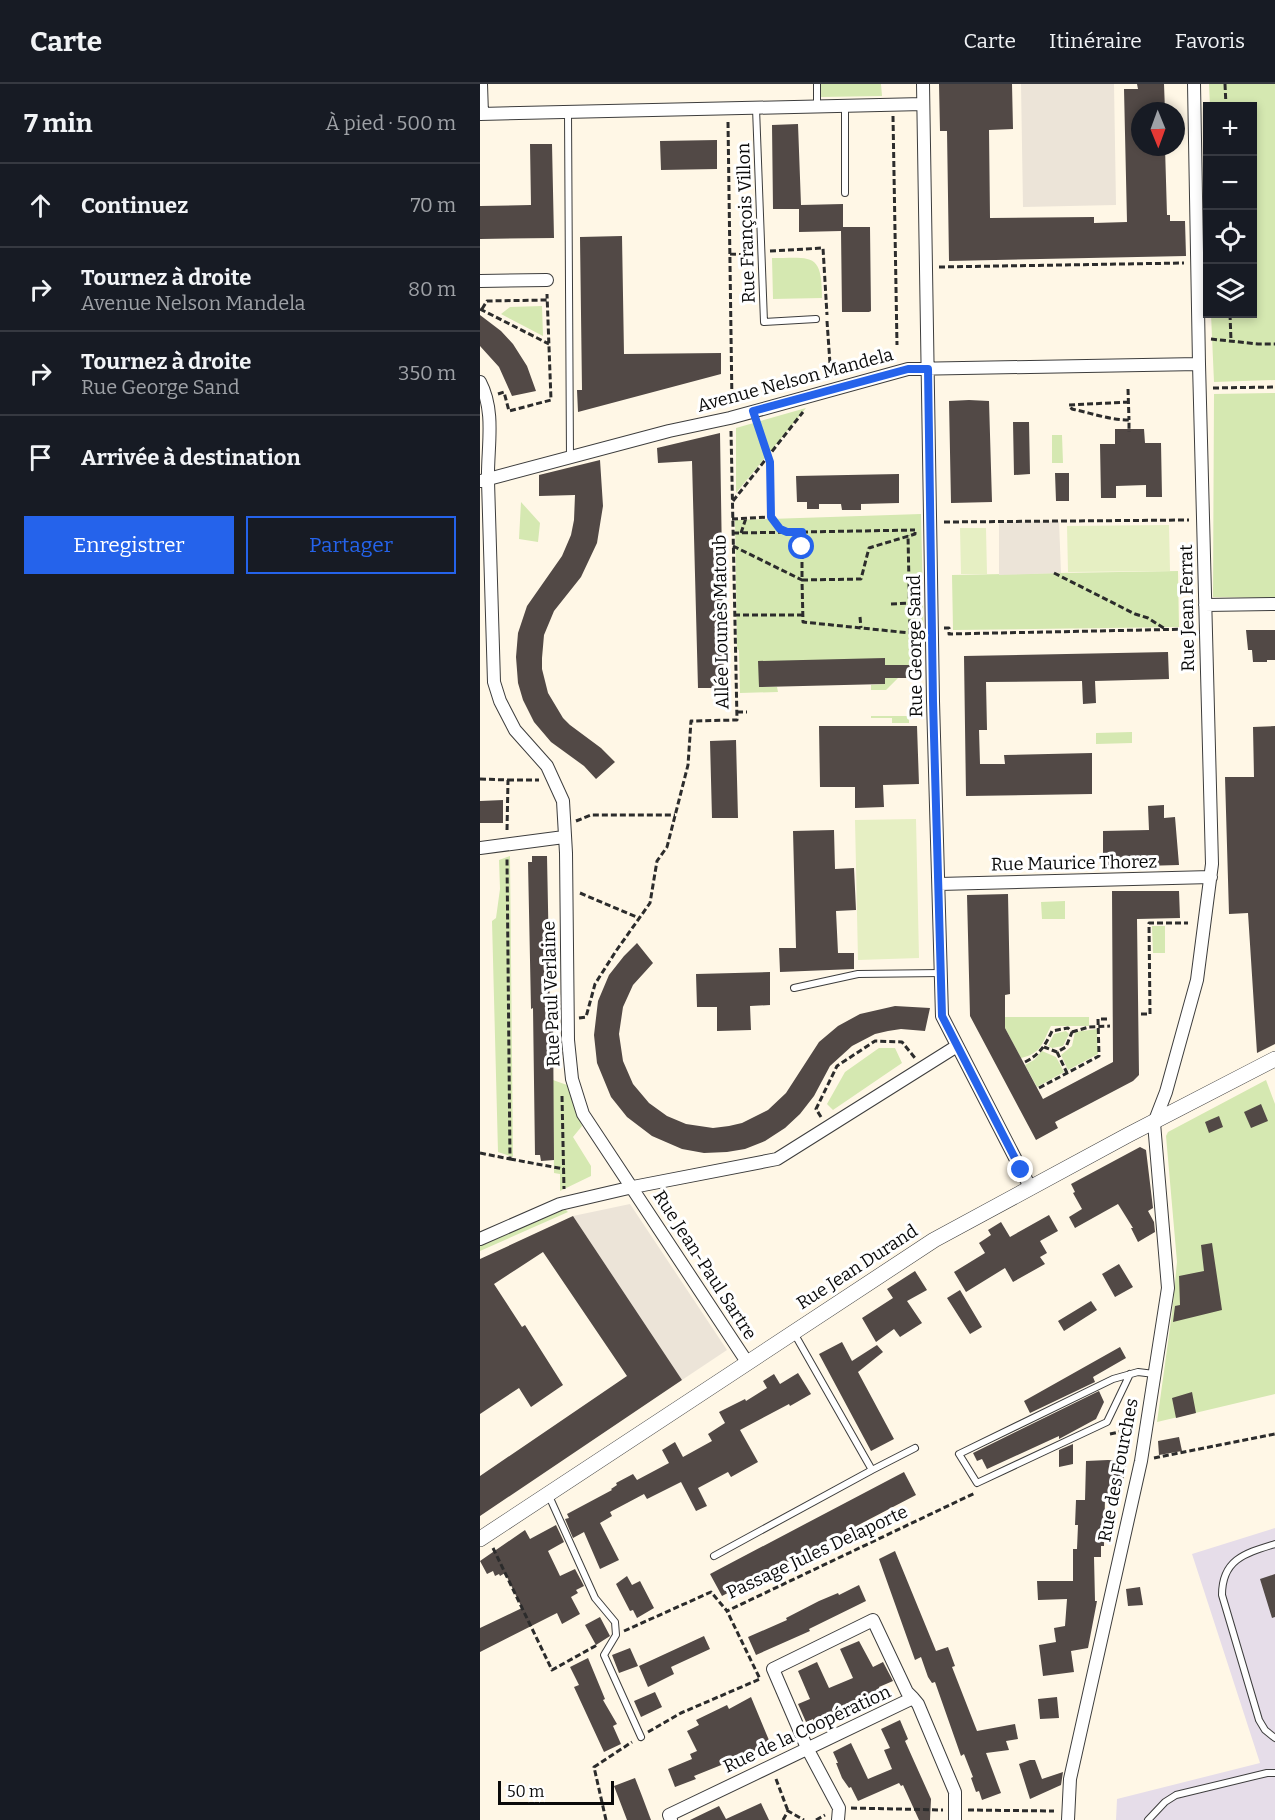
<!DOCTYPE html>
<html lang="fr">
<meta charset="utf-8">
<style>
body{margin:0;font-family:Bitter,serif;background:#242831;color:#f1f3f6}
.controls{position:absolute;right:18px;top:18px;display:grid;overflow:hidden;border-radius:0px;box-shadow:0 3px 9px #0003}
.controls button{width:54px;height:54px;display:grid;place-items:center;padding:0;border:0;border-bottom:2px solid #363941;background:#171b24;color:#f1f3f6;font:30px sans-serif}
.compass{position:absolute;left:651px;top:18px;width:54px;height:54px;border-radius:50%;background:#171b24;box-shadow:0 3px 9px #0003;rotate:179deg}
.scale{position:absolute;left:18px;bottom:15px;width:116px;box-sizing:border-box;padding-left:6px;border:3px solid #0a0a0a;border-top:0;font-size:16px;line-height:21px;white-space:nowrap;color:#0a0a0a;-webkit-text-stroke:4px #fff;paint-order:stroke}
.stop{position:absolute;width:18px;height:18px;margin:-14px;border:4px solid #2563eb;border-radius:50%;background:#fff}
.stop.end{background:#2563eb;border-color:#fff;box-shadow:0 2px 6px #0008}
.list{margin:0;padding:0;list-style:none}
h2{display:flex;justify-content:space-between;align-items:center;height:78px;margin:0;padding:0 24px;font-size:26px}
h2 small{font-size:20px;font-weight:400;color:#9ea1a6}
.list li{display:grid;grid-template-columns:39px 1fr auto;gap:18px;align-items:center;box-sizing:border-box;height:84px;padding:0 24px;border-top:2px solid #363941}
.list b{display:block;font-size:22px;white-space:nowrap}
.list p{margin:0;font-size:20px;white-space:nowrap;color:#9ea1a6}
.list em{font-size:20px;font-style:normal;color:#9ea1a6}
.actions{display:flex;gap:12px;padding:18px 24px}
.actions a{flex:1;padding:14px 0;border:2px solid #2563eb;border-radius:0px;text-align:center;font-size:21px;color:#2563eb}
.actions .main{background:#2563eb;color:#fff}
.icon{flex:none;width:33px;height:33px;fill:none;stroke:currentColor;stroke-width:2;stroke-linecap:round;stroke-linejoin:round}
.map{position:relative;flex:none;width:795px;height:1736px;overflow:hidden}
header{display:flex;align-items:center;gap:36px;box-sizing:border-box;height:84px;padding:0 30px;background:#171b24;border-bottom:2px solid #363941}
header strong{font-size:28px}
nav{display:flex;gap:33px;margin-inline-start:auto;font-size:21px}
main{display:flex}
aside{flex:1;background:#171b24}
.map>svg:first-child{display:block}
</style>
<header>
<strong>Carte</strong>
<nav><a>Carte</a><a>Itinéraire</a><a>Favoris</a></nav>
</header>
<main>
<aside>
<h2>7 min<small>À pied · 500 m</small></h2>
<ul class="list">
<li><svg class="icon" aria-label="ahead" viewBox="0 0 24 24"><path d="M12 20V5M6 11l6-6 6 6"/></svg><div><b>Continuez</b></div><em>70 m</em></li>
<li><svg class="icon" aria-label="right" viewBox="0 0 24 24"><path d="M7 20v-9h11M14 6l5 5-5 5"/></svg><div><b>Tournez à droite</b><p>Avenue Nelson Mandela</p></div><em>80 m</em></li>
<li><svg class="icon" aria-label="right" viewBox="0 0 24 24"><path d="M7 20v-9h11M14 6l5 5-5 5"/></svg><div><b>Tournez à droite</b><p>Rue George Sand</p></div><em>350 m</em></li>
<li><svg class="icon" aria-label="arrive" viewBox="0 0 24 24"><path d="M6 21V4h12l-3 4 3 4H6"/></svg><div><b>Arrivée à destination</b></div></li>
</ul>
<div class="actions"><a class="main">Enregistrer</a><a>Partager</a></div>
</aside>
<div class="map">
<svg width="795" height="1736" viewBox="0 0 795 1736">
<rect width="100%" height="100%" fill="#fff7e6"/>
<path fill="#e6dde9" d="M795 1444V1736H636L637 1715 780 1679 712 1470Z"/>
<path fill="#d5e8b1" d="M340 0H401L402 12 341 13Z
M729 0H795V296L734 298 731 230H772V22H730Z
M292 174C332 174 342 168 342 214L293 215Z
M62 222 63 252 21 230 30 223Z
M795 309V514L733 513 734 310Z
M326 324 256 409V344Z
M572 351H582L583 379H572Z
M41 418 60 439 58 458 39 455Z
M441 430 444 558 435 559V581H425V594H418L406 606H391V601L405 600V574L279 603H297L298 608 260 609 259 566 257 565 255 436Z
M698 487 699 543 473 546 472 491Z
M391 632H429V639H412V634H391Z
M652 648V659L616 660V649Z
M30 772 33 1073 18 1068 12 837 16 834 20 805 19 776Z
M585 817V835H562L561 818Z
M672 842H685V869H673Z
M525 933H609V942H571C562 959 562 969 541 974L525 944Z
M617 945 618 970 588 986 581 971 592 962 595 948Z
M586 947 589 950 583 962 572 964 568 962 574 950Z
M399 964H415L422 979 353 1026 347 1020 365 988Z
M562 967 576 973 584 988 557 1003 545 981 554 976Z
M73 996 87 1001 102 1042 93 1053 111 1082V1092L80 1107V1090L74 1089Z
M786 996 795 1020V1310L677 1338 692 1229 697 1178 686 1052 688 1048Z
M85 1125 88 1128 0 1167V1162Z"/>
<path fill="#e6efc3" d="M689 441 690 487 588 488 587 442Z
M480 444H506L507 490H481Z
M436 735 439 874 378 876 375 736Z"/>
<path fill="#ece4d8" d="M541 0H634L636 121 543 123Z
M579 437 581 489 519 491V438Z
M150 1120 247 1266 202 1296 93 1132Z"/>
<path fill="#524946" d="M459 0H532L533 45 509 46 510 134 614 133V139L647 138 644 5H658L657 0H684L685 27H660V63H685L687 131H690V137H705L706 172 469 177 467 47H460Z
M318 40 321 121 363 120V143H390L391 227 389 228H362L361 147 319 148V125H293L292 41Z
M237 56V85L181 86 180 57Z
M50 60H72L74 154 0 155V122L51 121Z
M142 152 144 270 241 269V290L98 328 97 306H102L100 153Z
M0 231 21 247 33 260 47 282 56 307 32 312 19 283 0 262Z
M489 316 509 317 512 418 471 419 469 317Z
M533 338H549L550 390 534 391Z
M635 345H664L665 359H681L682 413H666V401L636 402V414H621L620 360H635Z
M240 349 244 604H218L212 377 178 379 177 364Z
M120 376 123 422 117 459 101 493 74 527 64 551 62 574V585L68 609 83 634 90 641 121 664 135 678 116 695 104 682 71 658 54 638 43 616 38 599 36 573 38 549 47 522 82 472 91 451 94 436 95 411 59 412V391Z
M575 389H589V417H576Z
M419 390V419L381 420V426H362L361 420H339V425H327V418H317L316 392Z
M766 546H795V576H787V578H773L772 566H768Z
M688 568 689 595 615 597 616 619 603 620 602 597 506 598 507 646H499L500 680H525L524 671 612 669V710L486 712 484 572Z
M405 574V581H435V594H405V600L279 603 278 577Z
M339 642H437L439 700 403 701 404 723 375 724V703H340Z
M795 642V960L777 969 768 829 749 830 745 693H774L773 643Z
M256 656 258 734H232L230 657Z
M23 716V739H0V717Z
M684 721V734L695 733 699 781 627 783V770H623V747L669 746 668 722Z
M354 746 355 785 374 784 376 826 356 827 358 869H374V885L300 888 299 864H316L313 747Z
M52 772H67L70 925H73L74 1076 61 1077 60 1071H55L53 924 51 925 48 778H52Z
M632 807H699L700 834 657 835 659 991 653 997 575 1038 578 1044 556 1056 490 932 487 811 528 810 530 910 525 911V944L563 1015 633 978Z
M157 859 173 879 153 901 143 923 139 950 143 977 153 1000 169 1019 187 1032 206 1040 233 1044 249 1042 262 1039 288 1026 306 1009 339 958 358 942 380 930 415 922 450 924 445 947 421 945 408 947 395 950 372 962 350 982 334 1012 320 1030 305 1044 285 1057 265 1065 247 1068 224 1069 202 1065 172 1052 147 1033 131 1013 117 979 114 951 118 917 129 891 144 872Z
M290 888V921L270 922 271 946 237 947V923H217L216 890Z
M781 1020 788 1037 771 1044 764 1028Z
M739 1032 743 1043 729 1049 725 1038Z
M660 1063 666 1066 673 1124 668 1127 674 1138 675 1148 658 1158 651 1144H653L638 1120 595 1144 589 1133 602 1125 593 1109 595 1108 591 1100Z
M569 1131 578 1147 560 1157 567 1169 560 1173 565 1180 533 1198 525 1184 486 1208 474 1188 505 1169 499 1159 511 1151 508 1146 521 1138 530 1153Z
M93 1132 202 1296 0 1432V1392L147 1292 63 1168 14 1200 42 1243 45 1241 83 1301 51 1323 39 1304 0 1330V1175Z
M732 1159 742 1226 693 1238 695 1222 700 1221 699 1192 724 1187 721 1161Z
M639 1180 653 1203 635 1213 622 1190Z
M435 1187 447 1206 427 1217 442 1239 420 1253 414 1245 396 1258 382 1234 413 1214 407 1205Z
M480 1206 502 1243 490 1250 467 1214Z
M611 1217 617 1226 584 1247 578 1237Z
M362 1258 372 1277 397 1261 403 1268 378 1288 414 1355 391 1367 339 1270Z
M640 1263 646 1274 613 1293 615 1298 550 1329 544 1317Z
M318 1289 331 1310 310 1322 309 1320 260 1346 278 1378 251 1393 248 1388 218 1404 227 1422 216 1427 201 1398 167 1415 164 1410 130 1428 132 1432 120 1439 139 1476 120 1485 104 1448 93 1454 85 1435 89 1434 87 1430 132 1406 131 1405 137 1401 136 1399 153 1390 157 1396 189 1379 182 1366 195 1358 203 1373 232 1357 228 1350 245 1339 239 1328 265 1315 266 1317 287 1304 283 1297 294 1290 300 1300Z
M619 1307 624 1318 616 1335 579 1355V1352L507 1385 502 1375 497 1377 493 1369Z
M712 1308 716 1329 696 1334 692 1314Z
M699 1353 702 1367 679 1371 678 1357Z
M593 1360V1380L579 1383V1366Z
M628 1376 647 1377 640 1415 625 1413 624 1462H621V1473H614L615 1517H617L608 1564 591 1567 594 1588 563 1592 559 1561 576 1558 574 1544 585 1542 587 1515 558 1516 557 1497H593V1465H597L598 1441H595L596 1416H605L606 1377Z
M424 1388 436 1411 242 1512 230 1490Z
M76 1441 84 1458 68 1467 80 1492 95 1485 104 1502 96 1506 98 1509 91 1513 100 1530 82 1540 77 1529 0 1568V1544L42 1524 25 1489 20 1492 19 1490 15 1492 13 1487 7 1490 0 1477 45 1446 50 1455Z
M415 1467 456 1567 468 1563 475 1582 472 1583 497 1647 535 1640 538 1655 526 1657 529 1666 506 1669 521 1709 502 1716 499 1707 496 1708 491 1694 493 1693 484 1670 481 1672 455 1598 452 1599 448 1593 441 1573 435 1576 399 1475Z
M795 1490V1533L792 1534 780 1495Z
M147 1492 152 1501 160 1497 174 1524 157 1534 153 1526 150 1527 136 1500Z
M379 1501 386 1517 329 1545 330 1547 276 1571 268 1553 307 1536 306 1534 339 1517 358 1509 359 1511Z
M660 1503 663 1521 648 1522 646 1505Z
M120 1533 130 1552 116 1561 105 1541Z
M224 1552 230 1565 191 1583 194 1590 168 1603 159 1582Z
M379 1557 393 1583 403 1578 413 1597 399 1603 400 1606 381 1617 334 1638 333 1635 326 1638 318 1620 330 1615 318 1587 337 1578 349 1604 373 1594 360 1565Z
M150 1564 158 1582 139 1589 132 1571Z
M108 1574 125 1615 123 1616 137 1640 133 1642 141 1660 124 1668 94 1603 99 1601 90 1583Z
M175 1608 182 1623 161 1633 154 1617Z
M271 1613 291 1661 214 1692 216 1695 195 1703 188 1685 212 1675 210 1670 217 1667 207 1647 219 1641 216 1636 247 1621 249 1625Z
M577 1613 579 1634 560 1635 558 1615Z
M420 1636 428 1655 425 1657 451 1715 450 1736H439L423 1701 421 1702 419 1699 378 1717 371 1703 369 1704 362 1694 356 1679H358L353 1668 371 1659 388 1695 412 1685 404 1666 410 1664 401 1645Z
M550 1676H555L562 1695 583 1688 581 1701 550 1715 539 1680Z
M155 1694 162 1712 171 1736H147L134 1702Z
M281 1719 289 1736H210L239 1722 246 1735Z"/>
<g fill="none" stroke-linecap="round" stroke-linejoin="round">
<defs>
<path id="service" d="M337 0V22
M365 22V109
M276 24 284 238 336 235
M88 29 90 373
M314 904 378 890 461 889
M314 1249 392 1386 435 1364
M650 1290 627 1338 497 1399 479 1370 633 1295 658 1288 674 1290
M69 1412 115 1514 135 1538 136 1551 124 1571 161 1653
M795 1460C766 1469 742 1475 742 1511L779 1636 785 1646 795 1654
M234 1472 392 1386
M668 1736 685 1718 696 1711 787 1689H795"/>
<path id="minor" d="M1 0 2 30
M443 0 453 617 462 932 550 1103
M0 30 443 20
M0 197 67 196
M0 298C16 328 7 365 8 397 10 464 12 531 14 598L20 617 35 646 67 682 83 717 86 769 88 956 92 995 103 1030 267 1278
M1 397 189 347 250 334 428 285 719 280
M725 521 795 520
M0 764 84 753
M459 800 731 793
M0 1155 80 1120 153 1103 297 1075 477 962
M191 1736 189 1731 433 1614 438 1620 475 1708V1736
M358 1736 359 1724 327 1664 293 1585 393 1536 427 1608 433 1614
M588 1736 590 1695 661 1377 688 1204 674 1039 686 1008 717 896 732 780 719 280 714 0"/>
<path id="tertiary" d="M0 1455 454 1156 648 1051 795 975"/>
</defs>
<use href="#service" stroke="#3d3d3d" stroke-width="8"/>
<use href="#minor" stroke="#3d3d3d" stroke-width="14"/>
<use href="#tertiary" stroke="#3d3d3d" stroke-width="16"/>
<path stroke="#2c2c2c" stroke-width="3" stroke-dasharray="6 3" stroke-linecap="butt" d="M745 0 746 22
M413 32 417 261
M248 38 252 320
M290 167 343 164 347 231
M250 170 272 171
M459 183 704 179
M0 225 69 260
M2 225 7 217 67 216
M750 230 751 257
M347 237 351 294
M731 255 778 260H795
M733 304 795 303
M648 305 649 336
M18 310 24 308 29 327 71 316 67 210
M649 318 589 321 592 325C611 329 630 336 649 336V348
M277 339 290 378 291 433 300 445 305 447
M253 417 323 328
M252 435 291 433
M464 438 709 436
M322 448 435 446
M253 449 322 448V496L381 495 389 464 435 450V446
M261 449 266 434
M253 462 322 496 323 538 430 549 428 451
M574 489 655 530 668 534 685 545
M411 520 430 519
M254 531H323
M380 533 381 544
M464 544H469V550L712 545
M257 628H267
M0 695 28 696 27 747
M28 696H59
M96 737 111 731H195
M100 809 159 834
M661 930H670L669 839H708
M99 934 106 933 115 900 136 867 170 819 177 777 187 763 208 681 211 637 257 636 251 347
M592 948 609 943 630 942
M577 968 587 989
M545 978C559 971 565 962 572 947L588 944 592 948 586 963 577 968 564 963
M559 1004 619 972 618 935H630
M82 1012 84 1105
M341 1033 336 1025 357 982 395 957 422 958 435 974
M0 1069 30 1075 27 774
M30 1075 84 1085
M630 1350 653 1345
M674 1374 795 1350
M13 1464 72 1586 117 1561
M144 1547 231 1508 247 1527 495 1409
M168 1648 201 1629 280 1595 247 1527
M296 1695 308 1727
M371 1724 463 1726
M488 1726 574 1727
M126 1736 114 1683 152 1658
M303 1736 308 1727 324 1736
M336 1736 345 1731"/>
<use href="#service" stroke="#fff" stroke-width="6"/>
<use href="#minor" stroke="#fff" stroke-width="12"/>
<use href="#tertiary" stroke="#fff" stroke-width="15"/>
</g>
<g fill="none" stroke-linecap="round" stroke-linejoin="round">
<path stroke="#2563eb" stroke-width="8" d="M322 463V448H307L300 445 291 433 290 378 273 327 428 285H448L453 617 462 932 541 1086"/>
</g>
<g text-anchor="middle" stroke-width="6" stroke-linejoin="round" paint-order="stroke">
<g font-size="18" fill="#0a0a0a" stroke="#fff">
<text transform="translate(266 139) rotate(-92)" y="6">Rue François Villon</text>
<text transform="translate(315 296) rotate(-15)" y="6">Avenue Nelson Mandela</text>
<text transform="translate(707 524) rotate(-91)" y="6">Rue Jean Ferrat</text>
<text transform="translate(241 538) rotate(-91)" y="6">Allée Lounès Matoub</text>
<text transform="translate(435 562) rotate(-91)" y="6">Rue George Sand</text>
<text transform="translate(594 779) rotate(-1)" y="6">Rue Maurice Thorez</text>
<text transform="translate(71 910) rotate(-92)" y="6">Rue Paul Verlaine</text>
<text transform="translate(225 1181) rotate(57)" y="6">Rue Jean-Paul Sartre</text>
<text transform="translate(377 1183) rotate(-33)" y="6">Rue Jean Durand</text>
<text transform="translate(638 1386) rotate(-79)" y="6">Rue des Fourches</text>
<text transform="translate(337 1468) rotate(-25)" y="6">Passage Jules Delaporte</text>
<text transform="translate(327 1645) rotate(-25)" y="6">Rue de la Coopération</text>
</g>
</g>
</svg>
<div class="controls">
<button>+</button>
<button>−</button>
<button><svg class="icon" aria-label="locate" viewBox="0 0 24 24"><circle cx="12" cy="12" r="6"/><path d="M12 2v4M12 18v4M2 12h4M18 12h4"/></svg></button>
<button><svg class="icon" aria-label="layers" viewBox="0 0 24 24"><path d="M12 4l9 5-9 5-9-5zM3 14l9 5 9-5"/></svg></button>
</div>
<svg class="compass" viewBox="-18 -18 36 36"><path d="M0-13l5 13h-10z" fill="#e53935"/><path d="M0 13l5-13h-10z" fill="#9ea1a6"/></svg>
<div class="scale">50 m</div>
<div class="stop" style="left:322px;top:463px"></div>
<div class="stop end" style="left:541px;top:1086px"></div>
</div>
</main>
